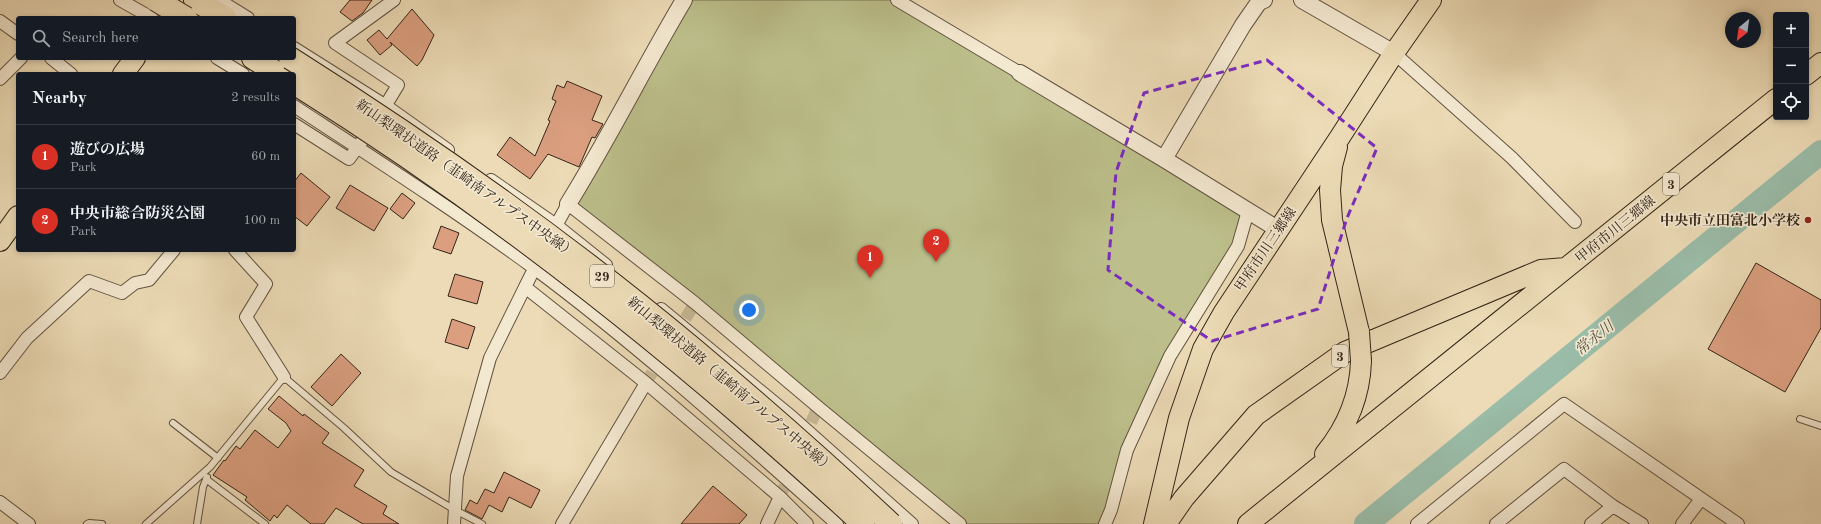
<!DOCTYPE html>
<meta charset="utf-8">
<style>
body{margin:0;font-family:"Old Standard TT","Noto Serif JP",serif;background:#20242c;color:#f1f3f6}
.controls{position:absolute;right:12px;top:12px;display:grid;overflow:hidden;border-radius:4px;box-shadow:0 2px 6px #0003}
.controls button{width:36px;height:36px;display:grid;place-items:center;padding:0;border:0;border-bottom:1px solid #363941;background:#171b24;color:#f1f3f6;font:20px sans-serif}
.compass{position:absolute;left:1725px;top:12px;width:36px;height:36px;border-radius:50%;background:#171b24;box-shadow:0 2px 6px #0003;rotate:209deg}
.you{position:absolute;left:749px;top:310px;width:14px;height:14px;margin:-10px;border:3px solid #fff;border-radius:50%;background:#1a73e8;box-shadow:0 0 0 6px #1a73e833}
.badge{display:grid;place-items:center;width:26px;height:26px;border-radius:50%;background:#d93025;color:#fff;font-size:13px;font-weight:700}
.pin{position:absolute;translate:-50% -33px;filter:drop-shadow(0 1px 2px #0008)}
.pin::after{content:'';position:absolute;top:21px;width:14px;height:12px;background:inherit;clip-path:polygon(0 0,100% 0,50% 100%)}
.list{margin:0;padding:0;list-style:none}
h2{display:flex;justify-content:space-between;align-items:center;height:52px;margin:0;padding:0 16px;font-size:17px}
h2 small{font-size:13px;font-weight:400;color:#9ea1a6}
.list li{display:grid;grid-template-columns:26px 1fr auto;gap:12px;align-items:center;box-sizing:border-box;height:64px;padding:0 16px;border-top:1px solid #363941}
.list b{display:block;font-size:15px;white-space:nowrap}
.list p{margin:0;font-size:13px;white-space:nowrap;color:#9ea1a6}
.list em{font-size:13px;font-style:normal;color:#9ea1a6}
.icon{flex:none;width:22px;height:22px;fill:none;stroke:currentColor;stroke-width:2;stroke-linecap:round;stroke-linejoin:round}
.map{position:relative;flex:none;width:1821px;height:524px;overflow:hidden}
.search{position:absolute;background:#171b24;box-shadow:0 2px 6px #0003;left:16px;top:16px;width:280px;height:44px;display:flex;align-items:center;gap:10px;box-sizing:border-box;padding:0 14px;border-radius:4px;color:#9ea1a6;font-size:15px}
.panel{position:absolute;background:#171b24;box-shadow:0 2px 6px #0003;left:16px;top:72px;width:280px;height:180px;border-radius:4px}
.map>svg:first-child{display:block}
</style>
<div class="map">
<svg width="1821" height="524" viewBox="0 0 1821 524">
<rect width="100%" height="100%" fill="#ecdbb6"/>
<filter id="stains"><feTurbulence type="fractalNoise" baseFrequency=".005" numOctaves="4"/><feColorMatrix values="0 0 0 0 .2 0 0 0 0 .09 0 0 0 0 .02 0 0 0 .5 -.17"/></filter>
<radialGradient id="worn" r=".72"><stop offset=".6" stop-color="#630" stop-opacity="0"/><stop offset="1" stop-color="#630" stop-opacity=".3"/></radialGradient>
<path fill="#bcbf8b" stroke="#787252" d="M684 0H897L1248 211 1238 246 1170 356 1127 450 1105 524H960L568 204Z"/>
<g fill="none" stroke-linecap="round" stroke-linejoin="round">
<path stroke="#9abca8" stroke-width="24" d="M1366 524 1821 152"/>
</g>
<path fill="#db9f80" stroke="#342518" d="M350 0H372L363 13 352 21 340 12Z
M412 9 434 35 422 60 417 66 390 42 392 45 380 55 367 40 379 30 387 39Z
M567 81 602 96 592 120 603 124 595 138 592 137 579 167 548 154 530 179 497 155 510 137 535 156 550 121 548 120 556 101 552 99 557 85 564 88Z
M301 173 330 197 307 226 294 216V182Z
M350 185 388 208 374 231 336 208Z
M402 193 415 203 403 219 390 209Z
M441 226 459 233 451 254 433 248Z
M1756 263 1821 300V328L1785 392 1708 349Z
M455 274 483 282 477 304 448 296Z
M452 319 475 327 468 349 445 342Z
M341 354 361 373 332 406 311 387Z
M279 396 303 416 304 414 329 433 322 443 364 470 354 486 387 506 383 514 399 524H363L336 508 324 524H311L287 505 277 518 274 515 270 521 245 500 247 497 213 475 224 460 225 461 236 446 240 449 255 430 278 448 291 431 286 423 268 409Z
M504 472 540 490 531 508 509 497 502 512 489 505 482 519 465 510 470 500 477 504 485 489 494 493Z
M713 486 747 515 739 524H681Z"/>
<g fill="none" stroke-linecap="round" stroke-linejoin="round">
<path stroke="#c7b796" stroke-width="12" stroke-dasharray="12 6" stroke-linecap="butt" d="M676 334 695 303
M646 383 661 358
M804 439 818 407
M780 497 796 458"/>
<defs>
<path id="service" d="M1800 419 1821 426
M173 423 218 458
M206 479 265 524
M87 524 89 523 102 524
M146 524 210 467 284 377 344 428 391 472 455 510 482 524
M197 524 203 487 207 477"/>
<path id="minor" d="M120 0 152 18
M219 0 248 18
M897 0 1020 73
M0 21 18 34
M294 48 386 106 448 150
M1394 53 1512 158 1575 222
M51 58 71 74
M217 58 243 74
M0 79 21 58
M294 106C375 159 456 211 534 268 640 347 738 436 837 524
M381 113 398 85 335 43 394 0
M294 124 349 159 362 141
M491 180 556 225 606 265
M553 231 568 204 695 303 818 407 960 524
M235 250 266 284 246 317 284 377
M525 287 537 263
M661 309 793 418 912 524
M0 373 27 338 89 281 122 293 135 283 149 280 174 250
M0 502 29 524
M454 524 457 476 490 358 525 287 646 383 780 497
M562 524 646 383
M767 524 780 497 807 524
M1105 524 1111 510 1127 450 1170 356 1238 246 1248 211
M1417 524 1564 404 1738 524
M1496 524 1564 469 1613 506 1642 524
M1591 524 1613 506
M1682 524 1701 499"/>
<path id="tertiary" d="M1302 0 1394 53
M1020 73 1164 159 1279 230
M1164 159 1243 25 1259 2 1264 0
M568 204C609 138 644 67 684 0"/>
<path id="primary" d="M123 74 135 58
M1806 75 1821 63
M1337 147 1332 166 1330 190 1332 220 1359 332
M0 241 18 216
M1325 454C1347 427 1360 396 1361 361
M1154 524 1179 418 1203 349 1224 312 1340 137 1394 53 1431 0
M1166 524 1184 498 1256 415 1345 352 1541 270 1566 268
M1248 524 1776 99"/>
<path id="motorway" d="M195 0 225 18
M253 58 279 74"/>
</defs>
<use href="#service" stroke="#625240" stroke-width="8"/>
<use href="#minor" stroke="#625240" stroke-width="14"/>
<use href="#tertiary" stroke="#625240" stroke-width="18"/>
<use href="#primary" stroke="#342518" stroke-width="22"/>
<use href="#motorway" stroke="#342518" stroke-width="24"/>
<use href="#service" stroke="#f3e8d0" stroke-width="6"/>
<use href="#minor" stroke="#f3e8d0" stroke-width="12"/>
<use href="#tertiary" stroke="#f3e8d0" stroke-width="16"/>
<use href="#primary" stroke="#ecdbb6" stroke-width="20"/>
<use href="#motorway" stroke="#ecdbb6" stroke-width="22"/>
<defs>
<path id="primary-bridge" d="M1359 332 1361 361"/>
<path id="motorway-bridge" d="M156 0 186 18
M290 58C429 146 564 241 691 347 759 404 826 463 891 524
M294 83C498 210 687 361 863 524"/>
</defs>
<use href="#primary-bridge" stroke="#342518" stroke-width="22" stroke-linecap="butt"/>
<use href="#motorway-bridge" stroke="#342518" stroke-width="24" stroke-linecap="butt"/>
<use href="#primary-bridge" stroke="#ecdbb6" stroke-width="20"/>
<use href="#motorway-bridge" stroke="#ecdbb6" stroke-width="22"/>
</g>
<path fill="none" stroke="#7b2cbf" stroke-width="3" stroke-dasharray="8 5" stroke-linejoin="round" d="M1267 60 1377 148 1347 218 1318 309 1212 341 1108 270 1116 172 1144 93Z"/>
<circle fill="#8f2418" stroke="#f3e8d0" stroke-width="1.5" cx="1808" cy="220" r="4"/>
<g text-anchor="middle" stroke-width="3.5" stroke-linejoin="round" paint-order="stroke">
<g fill="#f3e8d0" stroke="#6d604f" stroke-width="1">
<rect x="1663" y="173" width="16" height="22" rx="3"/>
<rect x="590" y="265" width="24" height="22" rx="3"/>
<rect x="1332" y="345" width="16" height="22" rx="3"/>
</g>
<g font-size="13" font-weight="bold" fill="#342518">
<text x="1671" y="189">3</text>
<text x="602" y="281">29</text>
<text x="1340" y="361">3</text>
</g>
<g font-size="14" fill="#342518" stroke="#f3e8d0">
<text transform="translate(466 178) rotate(35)" y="5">新山梨環状道路（韮崎南アルプス中央線）</text>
<text transform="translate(1615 229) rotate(-39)" y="5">甲府市川三郷線</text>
<text transform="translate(1265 249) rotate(-56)" y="5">甲府市川三郷線</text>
<text transform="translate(731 384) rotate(40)" y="5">新山梨環状道路（韮崎南アルプス中央線）</text>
</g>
<g font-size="14" font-weight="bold" fill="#342518" stroke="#f3e8d0" text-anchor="end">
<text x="1800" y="225">中央市立田富北小学校</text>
</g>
<g font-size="15" font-style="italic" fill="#535243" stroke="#f3e8d0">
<text transform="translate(1594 338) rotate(-39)" y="5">常永川</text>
</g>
</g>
<rect width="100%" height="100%" filter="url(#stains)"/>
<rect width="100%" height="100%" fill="url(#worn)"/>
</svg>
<div class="controls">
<button>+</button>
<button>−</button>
<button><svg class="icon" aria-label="locate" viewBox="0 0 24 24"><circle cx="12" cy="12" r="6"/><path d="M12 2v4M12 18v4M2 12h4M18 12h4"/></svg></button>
</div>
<svg class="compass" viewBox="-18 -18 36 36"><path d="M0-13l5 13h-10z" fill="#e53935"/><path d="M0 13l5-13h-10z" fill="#9ea1a6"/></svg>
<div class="you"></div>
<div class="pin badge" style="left:870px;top:278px">1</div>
<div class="pin badge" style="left:936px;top:262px">2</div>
<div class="search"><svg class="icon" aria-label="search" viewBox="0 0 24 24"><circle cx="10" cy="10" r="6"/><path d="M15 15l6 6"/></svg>Search here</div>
<section class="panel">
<h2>Nearby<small>2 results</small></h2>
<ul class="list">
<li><span class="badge">1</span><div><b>遊びの広場</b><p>Park</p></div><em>60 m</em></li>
<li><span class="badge">2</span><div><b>中央市総合防災公園</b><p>Park</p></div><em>100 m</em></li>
</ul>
</section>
</div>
